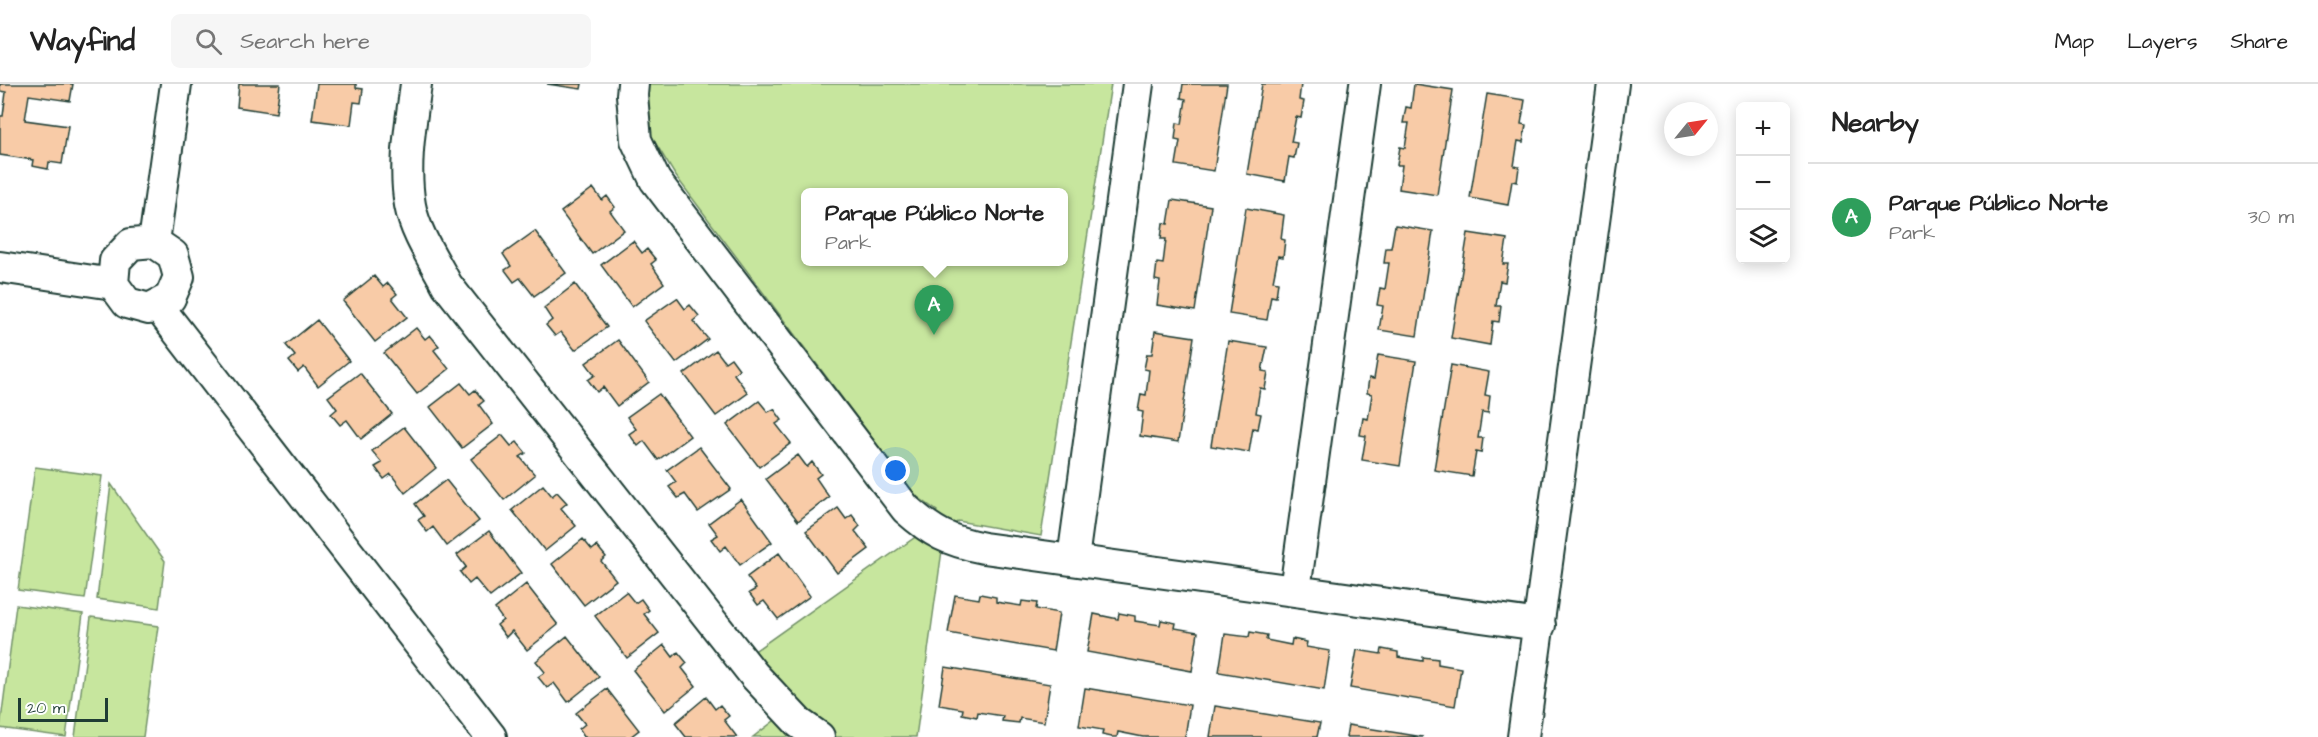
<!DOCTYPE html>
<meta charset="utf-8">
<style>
body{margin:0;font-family:"Architects Daughter",sans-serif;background:#f6f6f6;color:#222}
.controls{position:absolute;right:18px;top:18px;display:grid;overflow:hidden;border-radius:9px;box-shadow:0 3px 15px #0003}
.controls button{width:54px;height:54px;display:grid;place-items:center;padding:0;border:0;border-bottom:2px solid #e0e0e0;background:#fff;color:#222;font:30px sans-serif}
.compass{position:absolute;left:1664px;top:18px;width:54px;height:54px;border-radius:50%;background:#fff;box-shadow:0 3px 15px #0003;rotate:60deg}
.scale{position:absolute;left:18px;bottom:15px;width:90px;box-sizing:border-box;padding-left:6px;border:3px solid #1f3d34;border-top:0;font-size:16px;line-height:21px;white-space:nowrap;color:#1f3d34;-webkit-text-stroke:4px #fff;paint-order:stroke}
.you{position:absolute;left:896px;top:387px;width:21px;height:21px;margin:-15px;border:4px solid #fff;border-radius:50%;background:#1a73e8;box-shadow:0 0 0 9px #1a73e833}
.badge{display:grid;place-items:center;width:39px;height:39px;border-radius:50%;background:#1a73e8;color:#fff;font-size:20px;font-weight:700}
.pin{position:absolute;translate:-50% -50px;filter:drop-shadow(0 2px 3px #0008)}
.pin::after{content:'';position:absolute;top:32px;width:21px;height:18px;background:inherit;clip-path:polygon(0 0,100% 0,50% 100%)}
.popup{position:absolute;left:801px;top:104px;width:267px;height:78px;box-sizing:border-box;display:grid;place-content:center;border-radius:9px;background:#fff;filter:drop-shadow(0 2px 4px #0005);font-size:20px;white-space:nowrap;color:#767676}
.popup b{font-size:22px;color:#222}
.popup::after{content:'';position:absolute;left:50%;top:100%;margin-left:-12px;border:12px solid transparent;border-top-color:#fff}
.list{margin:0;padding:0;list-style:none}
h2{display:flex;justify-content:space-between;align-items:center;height:78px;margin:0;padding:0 24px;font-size:26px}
h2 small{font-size:20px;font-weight:400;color:#767676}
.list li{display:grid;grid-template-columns:39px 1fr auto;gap:18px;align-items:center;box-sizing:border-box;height:108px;padding:0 24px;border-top:2px solid #e0e0e0}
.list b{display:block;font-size:22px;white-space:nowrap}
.list p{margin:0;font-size:20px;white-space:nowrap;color:#767676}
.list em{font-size:20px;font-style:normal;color:#767676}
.icon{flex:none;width:33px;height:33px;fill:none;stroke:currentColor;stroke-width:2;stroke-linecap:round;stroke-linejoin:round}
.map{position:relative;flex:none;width:1808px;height:653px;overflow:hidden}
header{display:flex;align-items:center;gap:36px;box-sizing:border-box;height:84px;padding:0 30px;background:#fff;border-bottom:2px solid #e0e0e0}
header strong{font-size:28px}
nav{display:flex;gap:33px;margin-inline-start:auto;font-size:21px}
.search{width:420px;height:54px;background:#f6f6f6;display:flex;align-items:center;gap:15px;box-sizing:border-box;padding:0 21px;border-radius:9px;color:#767676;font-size:22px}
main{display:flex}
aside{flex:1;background:#fff}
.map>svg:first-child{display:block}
</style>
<header>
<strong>Wayfind</strong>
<div class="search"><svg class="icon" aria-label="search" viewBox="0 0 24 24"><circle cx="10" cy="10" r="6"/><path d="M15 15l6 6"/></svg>Search here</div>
<nav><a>Map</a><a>Layers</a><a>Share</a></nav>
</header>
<main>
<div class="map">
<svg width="1808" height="653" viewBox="0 0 1808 653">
<rect width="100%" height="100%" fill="#fff"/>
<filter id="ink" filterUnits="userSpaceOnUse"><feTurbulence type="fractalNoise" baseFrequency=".0167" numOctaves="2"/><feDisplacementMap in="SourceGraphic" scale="12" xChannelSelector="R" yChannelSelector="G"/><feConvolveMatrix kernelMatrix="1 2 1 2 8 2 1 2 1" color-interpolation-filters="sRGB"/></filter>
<g filter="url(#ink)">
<path fill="#c7e69e" stroke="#739269" stroke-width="1.5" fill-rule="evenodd" d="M645 0H1111L1041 452 958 437 944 452 916 653H753L787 627 742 576 928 444 937 427 915 411 675 91 648 47ZM805 109H1063V178H805Z
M35 383 102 392 85 515 18 506Z
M111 400 165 477 159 524 97 515Z
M16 521 83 530 66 653 0 644Z
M91 533 158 542 143 653H75Z"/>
<path fill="#f8cba7" stroke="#1f3d34" stroke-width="1.5" d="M0 0H73L70 17 29 11 25 36 68 42 62 80 49 78 48 85 32 82 33 76 0 71V32H3L6 8 0 7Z
M239 0H280L276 29 237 23Z
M317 0H356V4L363 5 361 19 354 18 351 41 312 36Z
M547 0H582L581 5Z
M1183 0H1227L1214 87 1176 81 1180 57 1175 56 1177 39 1182 40 1186 15 1181 14Z
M1262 0H1301L1299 16 1304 17 1301 34 1296 33 1291 58 1297 59 1294 74 1289 73 1285 97 1247 90Z
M1414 0 1453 6 1437 111 1399 105 1402 81H1397L1400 63 1405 64 1409 39H1403L1406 23 1411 24Z
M1487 10 1525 16 1521 40 1526 41 1523 58 1518 57 1514 82 1519 83 1517 98 1512 97 1508 121 1470 114Z
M593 104 602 116 607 112 615 123 610 127 624 146 592 170 561 128Z
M1172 116 1211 122 1195 227 1157 221 1160 197 1155 196 1157 179 1163 180 1166 155H1161L1163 139 1168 140Z
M1246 124 1284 131 1281 155 1285 156 1283 173 1278 172 1273 197 1278 198 1276 213 1271 212 1267 236 1229 230Z
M1395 141 1433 147 1417 252 1379 246 1383 222 1377 221 1380 204 1385 205 1389 179H1384L1386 164H1391Z
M535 147 566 189 534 212 520 194 514 198 505 186 511 182 503 170Z
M1468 149 1507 155 1503 180H1508L1505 198 1500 197 1496 222H1501L1499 238 1493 237 1490 261 1451 254Z
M633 157 642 169 647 165 656 176 651 180 664 199 632 223 601 181Z
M374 192 383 203 388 199 397 210 392 214 407 233 375 258 343 217Z
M575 200 607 243 575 266 561 248 555 252 546 241 552 236 544 224Z
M677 214 685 225 690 221 699 232 693 237 708 255 676 279 644 237Z
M317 236 349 277 318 302 304 283 298 288 289 277 295 272 286 261Z
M416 244 425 255 430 251 439 262 434 266 449 285 417 310 384 269Z
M1155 247 1194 253 1178 358 1140 352 1143 328 1138 327 1141 310 1146 311 1149 286 1144 285 1147 270H1152Z
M618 256 649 298 617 322 603 303 597 308 588 296 595 291 586 279Z
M1228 257 1267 263 1262 287 1268 288 1265 305 1260 304 1256 329 1261 330 1258 345 1253 344 1249 368 1211 362Z
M716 266 725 278 731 274 739 285 734 290 748 309 716 332 684 290Z
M1378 271 1416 277 1400 382 1362 376 1366 352 1360 351 1363 334 1368 335 1372 310 1367 309 1369 294 1374 295Z
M1451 281 1489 288 1485 311 1490 312 1488 329 1482 328 1478 354H1483L1481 369 1476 368 1472 392 1434 386Z
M360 289 392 330 361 355 347 336 340 341 331 330 337 325 328 313Z
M461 299 470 310 475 306 484 317 479 321 493 340 462 364 430 323Z
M659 310 690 352 658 376 644 357 638 362 629 350 636 345 627 333Z
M759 317 768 328 774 325 782 336 776 340 791 359 759 383 727 341Z
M404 343 436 384 405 409 391 390 384 395 375 383 382 379 372 367Z
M502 351 511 362 517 358 526 369 520 373 535 391 504 416 471 375Z
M699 363 731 405 698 428 685 410 678 414 669 403 676 398 667 386Z
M798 371 807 383 812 378 821 390 816 394 829 413 798 437 766 395Z
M446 396 479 437 447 462 433 443 427 448 418 436 424 432 415 420Z
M543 401 552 412 557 408 567 419 561 424 576 442 545 467 512 426Z
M741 415 772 458 740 481 726 462 720 467 711 455 718 451 709 439Z
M838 424 846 435 852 431 860 442 855 447 869 465 837 489 806 447Z
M489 447 521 489 490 513 475 495 469 500 460 488 466 483 457 471Z
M583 455 592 466 597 462 606 473 601 477 616 496 584 521 552 480Z
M779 469 810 512 778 535 764 517 758 521 749 509 756 505 747 493Z
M526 500 558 541 527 566 512 547 506 553 497 541 503 536 495 525Z
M626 508 635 519 641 515 649 526 644 530 659 549 627 574 595 532Z
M980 510 996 513V518L1021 522 1022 517 1037 519 1036 525 1059 529 1053 567 948 549 955 511 979 515Z
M1119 529 1135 532V537L1160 541 1161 536 1176 539 1175 544 1198 548 1192 587 1087 568 1094 530 1118 535Z
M1250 548 1267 551 1266 556 1291 561 1292 555 1307 558 1306 563 1330 567 1324 606 1219 588 1225 550 1249 553Z
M567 552 599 593 568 618 554 599 547 604 538 593 545 588 536 577Z
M664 561 673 573 678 568 687 579 682 584 696 602 665 627 633 586Z
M1382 565 1398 568V573L1423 577V573L1438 575V580L1461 584 1455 622 1350 604 1357 566 1381 570Z
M945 583 1050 600 1044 638 1020 634 1019 639 1002 637 1003 632 978 628 977 633 962 630 963 625 939 621Z
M1085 604 1190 621 1185 653H1143L1118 648 1117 653H1112L1102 651 1103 646 1079 642Z
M607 605 639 646 630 653H584L579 645 585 640 576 629Z
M706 613 715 625 720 621 729 632 724 636 737 653H686L675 639Z
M1215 622 1320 639 1317 653H1210Z
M1348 641 1423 653H1346Z"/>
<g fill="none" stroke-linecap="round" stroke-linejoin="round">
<defs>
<path id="minor" d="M416 0C411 39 403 81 410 121 415 149 434 176 447 201L754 591 799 639 819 653
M633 0 632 11 636 56 655 96 906 425C933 449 948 457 984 464L1540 541
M154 158 173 171 179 193 170 214 149 225 127 219 113 200 115 177 131 160Z
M154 158 176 0
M0 183 113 200
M157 221 491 653
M1073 475 1138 0
M1295 506 1365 0
M1523 653 1613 0"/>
</defs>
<use href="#minor" stroke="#1f3d34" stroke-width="34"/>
<use href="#minor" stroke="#fff" stroke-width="30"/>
</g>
</g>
</svg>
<div class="controls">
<button>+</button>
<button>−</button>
<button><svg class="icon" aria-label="layers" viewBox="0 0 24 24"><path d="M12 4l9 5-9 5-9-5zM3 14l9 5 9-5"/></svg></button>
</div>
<svg class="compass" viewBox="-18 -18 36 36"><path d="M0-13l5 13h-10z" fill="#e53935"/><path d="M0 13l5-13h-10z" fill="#767676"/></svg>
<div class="scale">20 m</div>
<div class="you"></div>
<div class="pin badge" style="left:934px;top:251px;background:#2e9e5b">A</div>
<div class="popup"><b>Parque Público Norte</b>Park</div>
</div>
<aside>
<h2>Nearby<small></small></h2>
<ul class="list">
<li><span class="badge" style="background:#2e9e5b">A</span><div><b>Parque Público Norte</b><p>Park</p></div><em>30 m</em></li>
</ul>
</aside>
</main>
